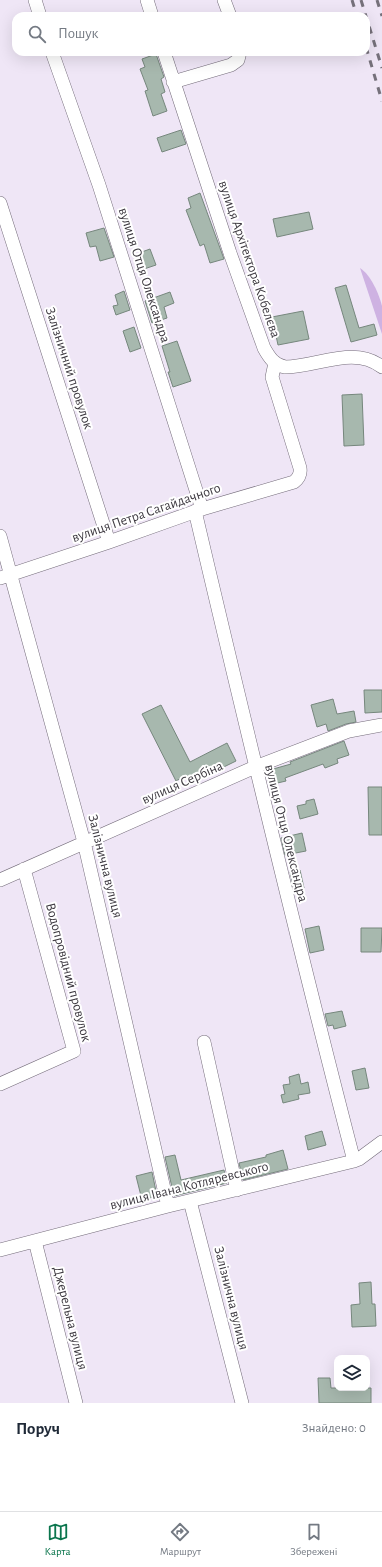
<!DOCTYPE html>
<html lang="uk">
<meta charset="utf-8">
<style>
body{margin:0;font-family:"Alegreya Sans",sans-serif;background:#f2f2f3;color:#1f2937}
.controls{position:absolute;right:12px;bottom:12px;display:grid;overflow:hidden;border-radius:8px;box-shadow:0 4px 16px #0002}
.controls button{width:36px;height:36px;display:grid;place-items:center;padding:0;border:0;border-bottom:1px solid #e0e1e3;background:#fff;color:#1f2937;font:20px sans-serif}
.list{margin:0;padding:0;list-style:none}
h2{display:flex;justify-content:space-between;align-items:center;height:52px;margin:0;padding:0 16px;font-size:17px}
h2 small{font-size:13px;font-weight:400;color:#747a83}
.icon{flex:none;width:22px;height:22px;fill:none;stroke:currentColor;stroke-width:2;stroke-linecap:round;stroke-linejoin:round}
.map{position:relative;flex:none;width:382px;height:1403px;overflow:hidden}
.search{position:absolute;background:#fff;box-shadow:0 4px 16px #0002;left:12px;right:12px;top:12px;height:44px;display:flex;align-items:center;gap:10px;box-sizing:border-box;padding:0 14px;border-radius:12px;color:#747a83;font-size:15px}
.sheet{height:108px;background:#fff}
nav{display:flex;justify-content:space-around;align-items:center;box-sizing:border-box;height:56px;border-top:1px solid #e0e1e3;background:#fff;font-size:11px;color:#747a83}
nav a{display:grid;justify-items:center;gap:2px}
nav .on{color:#0b754d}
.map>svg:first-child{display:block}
</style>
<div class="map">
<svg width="382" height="1403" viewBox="0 0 382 1403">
<rect width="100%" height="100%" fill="#efe6f6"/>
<path fill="#ceb2e2" d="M360 268C371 275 379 294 382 306 382 314 382 325 382 334Z"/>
<path fill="#a7b8ae" stroke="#76877d" d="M156 54 164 77 161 79 165 92 161 94 167 111 153 116 145 91 148 90 140 69 145 67 142 59Z
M181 130 186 144 162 152 157 138Z
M200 193 224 259 210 263 204 244 200 246 186 210 191 208 188 198Z
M309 212 313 229 277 237 273 219Z
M104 228 114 257 100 261 96 246 90 247 86 233Z
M150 249 156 265 144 269 139 253Z
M346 285 359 328 374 324 377 335 351 342 335 288Z
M124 291 130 310 116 315 113 306 118 305 115 295Z
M170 292 174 303 164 307 167 318 152 323 145 301Z
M303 311 309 339 278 345 272 317Z
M134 327 141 348 130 352 123 331Z
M177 341 191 381 173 387 168 372H170L162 346Z
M362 394 364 445 344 446 342 395Z
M364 690H382V712L365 713Z
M333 699 337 714 354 711 356 722 346 724 328 731 326 724 317 727 311 705Z
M161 705 190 762 227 743 236 761 191 783 187 775 176 781 142 714Z
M344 741 349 755 337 759 338 763 325 768 323 764 285 778 286 781 269 785 266 771 291 764 290 762Z
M368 787H382V835H369Z
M314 799 318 814 300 819 297 806 306 804V801Z
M302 833 306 851 285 855 281 838Z
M300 870 304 888 294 890 290 872Z
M319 926 324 950 310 953 305 929Z
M361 928H382L381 952H361Z
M342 1011 346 1026 334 1029 333 1025 328 1026 325 1014Z
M365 1068 369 1088 356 1090 352 1071Z
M299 1074 301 1084 308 1082 310 1093 298 1095 299 1099 283 1103 281 1095 285 1094 283 1085 290 1084 289 1077Z
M322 1131 326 1145 308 1150 305 1136Z
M283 1150 288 1169 243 1180 239 1163 266 1157V1155Z
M175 1155 181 1180 224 1170 227 1183 174 1196 165 1157Z
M152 1172 157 1196 142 1200 136 1176Z
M371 1282 372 1304H375L376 1326 352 1327 351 1305 360 1304 359 1283Z
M318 1378H330L331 1388H371V1403H319Z"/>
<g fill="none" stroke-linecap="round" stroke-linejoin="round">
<defs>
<path id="minor" d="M35 0 40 16
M147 0 152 16
M224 0 230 16
M52 52 99 185 202 509
M164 52 230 253 264 348C269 357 274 365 285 367 317 367 354 345 382 367
M173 82 231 65 238 60 240 52
M0 203 109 542
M195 511C246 728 298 945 354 1161
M0 536 84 842 168 1206
M0 578 109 542 202 509 294 482C299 478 301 474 300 468L272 377 275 363
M0 880 255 767 349 731 382 725
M204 1042 237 1190
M0 1084 74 1051 24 869
M190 1201 242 1403
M35 1241 76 1403
M0 1250 168 1206 354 1161 359 1159 382 1142"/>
</defs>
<use href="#minor" stroke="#746c7a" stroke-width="14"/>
<use href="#minor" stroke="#fff" stroke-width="13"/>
<path stroke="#76717b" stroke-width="3" stroke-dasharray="7 7" stroke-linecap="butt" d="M352 0 357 16
M361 0 382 68
M377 0 382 16
M366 47 382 101"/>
</g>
<g text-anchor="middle" stroke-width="4" stroke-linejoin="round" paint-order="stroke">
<g font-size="14" fill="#3d3940" stroke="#fff">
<text transform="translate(250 259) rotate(71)" y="5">вулиця Архітектора Кобелєва</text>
<text transform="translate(145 275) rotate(72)" y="5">вулиця Отця Олександра</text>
<text transform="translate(70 368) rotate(72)" y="5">Залізничний провулок</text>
<text transform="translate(146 512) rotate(-19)" y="5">вулиця Петра Сагайдачного</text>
<text transform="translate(182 782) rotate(-24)" y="5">вулиця Сербіна</text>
<text transform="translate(287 833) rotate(76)" y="5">вулиця Отця Олександра</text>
<text transform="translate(106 866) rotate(76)" y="5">Залізнична вулиця</text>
<text transform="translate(69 972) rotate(75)" y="5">Водопровідний провулок</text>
<text transform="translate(189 1185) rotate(-14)" y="5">вулиця Івана Котляревського</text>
<text transform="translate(232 1298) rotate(76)" y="5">Залізнична вулиця</text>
<text transform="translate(71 1318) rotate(76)" y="5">Джерельна вулиця</text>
</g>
</g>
</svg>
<div class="controls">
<button><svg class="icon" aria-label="layers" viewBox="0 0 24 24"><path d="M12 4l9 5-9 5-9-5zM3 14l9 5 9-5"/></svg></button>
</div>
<div class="search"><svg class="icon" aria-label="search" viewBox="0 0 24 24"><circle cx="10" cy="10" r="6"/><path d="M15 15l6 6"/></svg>Пошук</div>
</div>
<section class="sheet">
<h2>Поруч<small>Знайдено: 0</small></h2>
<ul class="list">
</ul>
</section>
<nav>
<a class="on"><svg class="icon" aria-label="map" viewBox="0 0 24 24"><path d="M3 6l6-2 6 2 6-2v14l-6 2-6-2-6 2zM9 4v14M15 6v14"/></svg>Карта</a>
<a><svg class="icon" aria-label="directions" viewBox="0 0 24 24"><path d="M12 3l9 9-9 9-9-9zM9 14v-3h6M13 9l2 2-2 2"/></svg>Маршрут</a>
<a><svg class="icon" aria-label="saved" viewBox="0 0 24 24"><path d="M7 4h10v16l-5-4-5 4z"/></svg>Збережені</a>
</nav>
